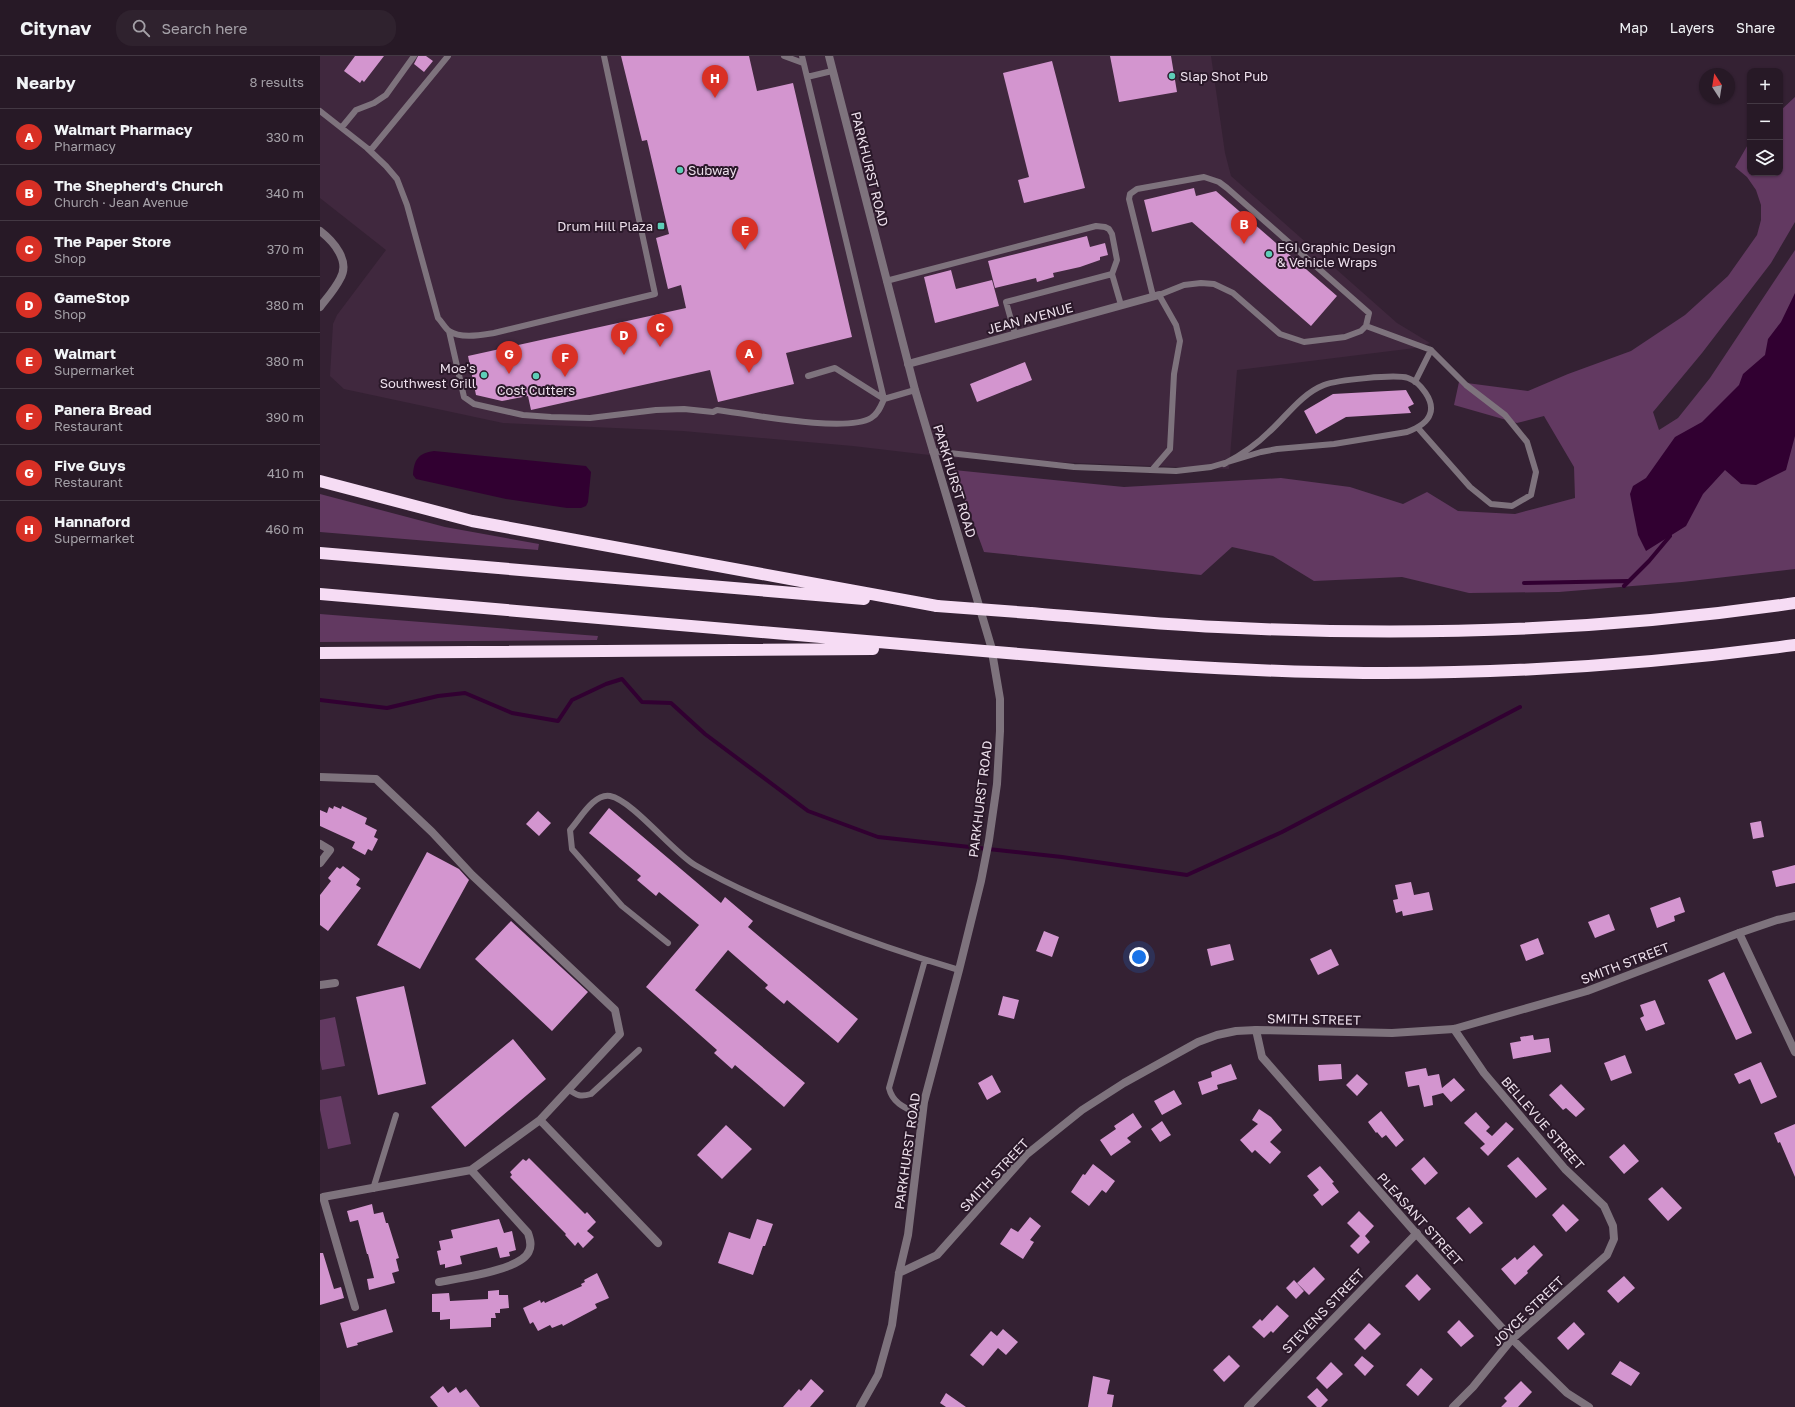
<!DOCTYPE html>
<meta charset="utf-8">
<style>
body{margin:0;font-family:"Golos Text",sans-serif;background:#2f222e;color:#f1f3f6}
.controls{position:absolute;right:12px;top:12px;display:grid;overflow:hidden;border-radius:8px;box-shadow:0 1px 3px #0004}
.controls button{width:36px;height:36px;display:grid;place-items:center;padding:0;border:0;border-bottom:1px solid #433843;background:#271926;color:#f1f3f6;font:20px sans-serif}
.compass{position:absolute;left:1379px;top:12px;width:36px;height:36px;border-radius:50%;background:#271926;box-shadow:0 1px 3px #0004;rotate:348deg}
.you{position:absolute;left:819px;top:901px;width:14px;height:14px;margin:-10px;border:3px solid #fff;border-radius:50%;background:#1a73e8;box-shadow:0 0 0 6px #1a73e833}
.badge{display:grid;place-items:center;width:26px;height:26px;border-radius:50%;background:#d93025;color:#fff;font-size:13px;font-weight:700}
.pin{position:absolute;translate:-50% -33px;filter:drop-shadow(0 1px 2px #0008)}
.pin::after{content:'';position:absolute;top:21px;width:14px;height:12px;background:inherit;clip-path:polygon(0 0,100% 0,50% 100%)}
.list{margin:0;padding:0;list-style:none}
h2{display:flex;justify-content:space-between;align-items:center;height:52px;margin:0;padding:0 16px;font-size:17px}
h2 small{font-size:13px;font-weight:400;color:#a4a0a7}
.list li{display:grid;grid-template-columns:26px 1fr auto;gap:12px;align-items:center;box-sizing:border-box;height:56px;padding:0 16px;border-top:1px solid #433843}
.list b{display:block;font-size:15px;white-space:nowrap}
.list p{margin:0;font-size:13px;white-space:nowrap;color:#a4a0a7}
.list em{font-size:13px;font-style:normal;color:#a4a0a7}
.icon{flex:none;width:22px;height:22px;fill:none;stroke:currentColor;stroke-width:2;stroke-linecap:round;stroke-linejoin:round}
.map{position:relative;flex:none;width:1475px;height:1351px;overflow:hidden}
header{display:flex;align-items:center;gap:24px;box-sizing:border-box;height:56px;padding:0 20px;background:#271926;border-bottom:1px solid #433843}
header strong{font-size:19px}
nav{display:flex;gap:22px;margin-inline-start:auto;font-size:14px}
.search{width:280px;height:36px;background:#2f222e;display:flex;align-items:center;gap:10px;box-sizing:border-box;padding:0 14px;border-radius:16px;color:#a4a0a7;font-size:15px}
main{display:flex}
aside{flex:1;background:#271926}
.map>svg:first-child{display:block}
</style>
<header>
<strong>Citynav</strong>
<div class="search"><svg class="icon" aria-label="search" viewBox="0 0 24 24"><circle cx="10" cy="10" r="6"/><path d="M15 15l6 6"/></svg>Search here</div>
<nav><a>Map</a><a>Layers</a><a>Share</a></nav>
</header>
<main>
<aside>
<h2>Nearby<small>8 results</small></h2>
<ul class="list">
<li><span class="badge">A</span><div><b>Walmart Pharmacy</b><p>Pharmacy</p></div><em>330 m</em></li>
<li><span class="badge">B</span><div><b>The Shepherd's Church</b><p>Church · Jean Avenue</p></div><em>340 m</em></li>
<li><span class="badge">C</span><div><b>The Paper Store</b><p>Shop</p></div><em>370 m</em></li>
<li><span class="badge">D</span><div><b>GameStop</b><p>Shop</p></div><em>380 m</em></li>
<li><span class="badge">E</span><div><b>Walmart</b><p>Supermarket</p></div><em>380 m</em></li>
<li><span class="badge">F</span><div><b>Panera Bread</b><p>Restaurant</p></div><em>390 m</em></li>
<li><span class="badge">G</span><div><b>Five Guys</b><p>Restaurant</p></div><em>410 m</em></li>
<li><span class="badge">H</span><div><b>Hannaford</b><p>Supermarket</p></div><em>460 m</em></li>
</ul>
</aside>
<div class="map">
<svg width="1475" height="1351" viewBox="0 0 1475 1351">
<rect width="100%" height="100%" fill="#342133"/>
<path fill="#40283e" d="M0 0H891L905 97 911 120 1077 267 1110 287 1095 292 917 314 909 413 635 402 533 390 363 375 183 367 24 333 10 320 13 268 17 259 66 194 0 142Z"/>
<path fill="#623961" d="M1475 41V166L1451 207 1382 297 1333 356 1339 374 1358 362 1390 322 1475 194V513L1362 526 1239 536 1149 537 1082 521 994 525 953 500 912 491 881 519 664 496 634 414 804 431 961 422 1030 431 1083 448 1107 436 1138 455 1195 458 1255 442 1254 411 1224 360 1197 367 1134 349 1139 326 1208 335 1248 318 1311 295 1365 259 1408 220 1437 179 1441 164V149L1436 134 1427 121 1415 111 1430 85V117H1460V55Z
M0 438 125 471 219 488 218 494 0 476Z
M0 558 278 580 277 584 0 586Z
M15 961 25 1010 2 1014 0 1004V964Z
M21 1040 31 1088 8 1093 0 1054V1044Z"/>
<path fill="#310031" d="M1475 237V380L1466 414 1436 429 1421 428 1405 414 1383 438 1366 470 1326 495 1318 479 1313 454 1310 438 1313 430 1326 422 1355 381 1382 366 1419 329 1423 318 1445 299 1448 283 1461 266Z
M114 395 266 410 271 416 268 446 266 450 261 452H247L186 443 96 423 93 419C94 404 98 397 114 395Z"/>
<g fill="none" stroke-linecap="round" stroke-linejoin="round">
<path stroke="#310031" stroke-width="4" d="M1204 527 1308 525
M1304 530 1329 505 1350 480
M0 644 67 652 118 640 145 637 192 657 238 665 252 644 286 628 302 623 322 646 351 647 385 678 488 755 558 781 742 801 867 819 962 776 1200 651"/>
</g>
<path fill="#d395cf" d="M35 0H64L44 26 42 24 40 27 24 15Z
M98 0H106L113 5 104 16 94 8Z
M301 0H429L437 35 473 27 532 281 466 297 474 328 398 346 390 314 211 354 208 340 182 345 156 339 148 300 366 252 361 229 348 233 336 182 349 178 327 84 322 85Z
M790 0H851L857 36 799 46Z
M732 5 765 132 704 147 698 124 709 121 683 17Z
M874 132 876 140 896 135 1017 240 991 270 872 166 832 176 824 144Z
M767 180 770 191 785 187 788 199 780 201V204L760 211 733 217 734 221 717 226 716 222 675 232 668 205Z
M631 214 636 233 672 224 679 250 615 267 604 221Z
M705 306 712 324 657 346 650 328Z
M1086 334 1094 348 1088 351 1091 357 1026 361 996 378 984 355 1013 338Z
M14 750 21 753 22 750 47 762 45 768 57 774 54 781 58 783 52 795 48 793 45 799 32 792 35 786 0 770V754L7 757 9 751 13 753Z
M289 752 401 847 405 841 433 865 428 871 538 963 518 987 467 944 464 948 445 932 448 929 408 894 375 934 485 1027 464 1051 415 1009 412 1013 394 997 397 994 326 931 379 869 339 836 336 840 317 824 321 820 269 777Z
M218 755 231 767 219 780 206 768Z
M1441 765 1444 781 1433 783 1430 767Z
M107 796 139 813 149 824 100 913 57 889Z
M1475 809V827L1456 831 1452 815Z
M23 810 40 823 36 829 41 832 8 875 0 869V839L11 825 8 822 17 811 20 813Z
M1091 826 1094 839 1109 836 1113 854 1083 860 1082 855 1076 857 1073 844 1078 843 1075 829Z
M1360 841 1365 856 1354 860 1355 865 1337 872 1330 852Z
M1289 858 1295 874 1275 882 1268 866Z
M191 865 268 936 232 975 155 903Z
M724 875 739 881 732 901 716 895Z
M1218 882 1224 898 1206 905 1200 889Z
M910 888 914 904 891 910 887 893Z
M1011 893 1019 909 998 919 990 903Z
M1404 916 1432 977 1416 984 1388 924Z
M84 930 106 1028 58 1039 36 941Z
M683 940 699 944 694 963 678 959Z
M1335 944 1345 968 1326 975 1320 962 1324 960 1320 949Z
M1213 979 1214 984 1229 982 1231 996 1193 1003 1190 987 1201 985 1200 981Z
M193 983 226 1023 145 1091 111 1051Z
M1305 999 1312 1017 1291 1025 1284 1007Z
M1441 1006 1457 1041 1441 1048 1430 1023 1419 1028 1414 1018Z
M911 1008 917 1023 897 1029 898 1033 882 1039 878 1026 892 1021 891 1016Z
M1021 1008 1022 1023 999 1025 998 1009Z
M1106 1012 1108 1020 1119 1018 1122 1032 1134 1022 1145 1034 1131 1046 1123 1037 1112 1040 1113 1049 1104 1051 1099 1029 1088 1031 1085 1016Z
M1037 1018 1048 1028 1037 1040 1026 1029Z
M672 1019 681 1036 667 1044 658 1027Z
M1241 1028 1265 1053 1256 1061 1246 1052 1243 1054 1229 1039Z
M854 1034 862 1048 842 1059 834 1045Z
M939 1053 951 1061 962 1074 950 1086 961 1096 950 1108 935 1094 932 1097 920 1084 938 1068 932 1064Z
M1061 1055 1084 1084 1076 1091 1066 1079 1062 1082 1057 1076 1056 1077 1048 1066Z
M1156 1056 1170 1071 1166 1075 1172 1080 1186 1066 1194 1073 1168 1100 1160 1092 1165 1088 1144 1067Z
M813 1057 822 1071 807 1082 811 1086 791 1100 780 1084 796 1073 794 1070Z
M842 1065 851 1079 840 1086 831 1073Z
M1475 1068V1121L1460 1086 1458 1087 1454 1077Z
M406 1069 432 1093 402 1123 377 1099Z
M1304 1088 1319 1105 1304 1118 1289 1101Z
M1104 1101 1118 1117 1105 1129 1091 1113Z
M1198 1101 1227 1133 1216 1142 1187 1110Z
M209 1102 265 1158 267 1156 276 1166 267 1175 274 1181 263 1192 258 1186 255 1190 245 1179 246 1178 190 1121 192 1119 190 1116 203 1103 206 1105Z
M773 1108 795 1125 786 1137 782 1134 769 1150 751 1136 763 1118 765 1119Z
M1000 1110 1014 1126 1012 1127 1019 1136 1002 1150 993 1139 999 1134 987 1120Z
M1342 1131 1362 1152 1348 1165 1328 1143Z
M52 1148 54 1158 63 1156 66 1167H68L79 1202 76 1203 79 1215 72 1217 75 1227 49 1234 47 1223 54 1222 48 1198H47L38 1164 30 1166 27 1155Z
M1243 1148 1259 1164 1246 1176 1232 1159Z
M1149 1151 1163 1167 1150 1178 1136 1162Z
M1039 1155 1054 1170 1045 1180 1050 1186 1038 1198 1030 1190 1040 1180 1027 1167Z
M710 1161 721 1170 710 1184 714 1186 703 1203 680 1188 691 1172 698 1176Z
M179 1163 184 1177 192 1175 196 1194 189 1196 190 1200 180 1202 177 1191 140 1200 142 1208 125 1212V1208L120 1209 117 1195 121 1194 119 1185 133 1182 131 1174Z
M437 1163 453 1168 445 1190H443L433 1219 398 1207 409 1176 430 1183Z
M1214 1189 1223 1199 1207 1215 1208 1217 1195 1229 1181 1213 1195 1201 1197 1204Z
M0 1197H3L14 1233 21 1231 24 1242 0 1249Z
M994 1211 1005 1223 989 1239 977 1227Z
M277 1217 289 1242 275 1248 277 1252 243 1270 242 1268 232 1272 230 1269 218 1275 213 1266 210 1268 203 1252 220 1244 221 1247 224 1245 225 1247 236 1242 262 1230 261 1228 265 1226 264 1224Z
M1097 1218 1111 1233 1099 1245 1085 1230Z
M1304 1220 1315 1232 1298 1247 1287 1235Z
M974 1224 984 1235 976 1243 966 1232Z
M179 1234V1239H188L189 1252 180 1253V1257H175L176 1262H171V1271L130 1273V1263L120 1264V1256H112V1238L129 1237 130 1245 168 1243V1235Z
M957 1249 969 1260 953 1277 951 1275 944 1282 932 1271 940 1263 942 1265Z
M66 1253 73 1276 37 1287 38 1289 27 1292 20 1267Z
M1139 1264 1154 1280 1141 1291 1127 1276Z
M1254 1266 1265 1278 1248 1294 1237 1282Z
M1049 1267 1061 1278 1045 1294 1034 1283Z
M683 1273 698 1286 686 1299 678 1292 663 1310 650 1299 671 1275 677 1280Z
M909 1299 920 1310 904 1326 893 1314Z
M1042 1300 1054 1310 1045 1320 1034 1309Z
M1300 1305 1320 1317 1311 1330 1291 1318Z
M1011 1306 1023 1318 1007 1333 996 1322Z
M1101 1312 1113 1323 1098 1340 1086 1329Z
M773 1320 790 1324 787 1338 794 1339 792 1351H768Z
M491 1323 504 1335 490 1351H463L479 1333 481 1335Z
M1201 1325 1212 1336 1198 1351H1181L1187 1345 1184 1342Z
M123 1330 128 1337 136 1331 140 1337 146 1333 160 1351H118L110 1341Z
M997 1332 1008 1344 1001 1351H997L987 1341Z
M626 1337 646 1351H626L620 1347Z"/>
<g fill="none" stroke-linecap="round" stroke-linejoin="round">
<path stroke="#7e737d" stroke-width="6" d="M464 0 483 7
M482 0 564 343 515 312 488 320
M487 21 512 15
M0 55 47 92 66 110 77 123 87 149 118 262C122 266 125 272 129 275 141 283 161 279 174 277L335 238 284 0
M22 71 36 54 54 47 66 39 94 0
M50 95 128 0
M566 225 776 170 785 171 789 173 792 178 797 204 792 218
M1046 270 1111 294 1146 329 1185 359 1207 386 1216 416 1211 439 1192 450 1171 448 1150 431 1098 372
M129 275 144 341 154 348 203 359 231 361 270 362 336 354 364 353 393 356 397 354C429 358 526 377 551 362 558 358 561 350 564 343L595 334
M695 278 686 246 792 218 801 249
M1095 326 1111 294
M612 395 754 411 856 415 891 411 941 396 957 393 1014 388 1087 376C1095 373 1107 368 1110 358 1115 345 1100 326 1088 322 1075 318 1017 324 1004 329 981 338 966 361 949 376 936 389 921 399 904 408
M832 414 850 393 854 318 860 285 856 269 839 239 864 229 881 227 894 228 913 237 960 278 984 286 1025 281 1041 275 1046 270 1049 257 907 132 899 126 884 121 817 133 810 138 809 143 833 240
M348 887 302 850 252 793 250 774C260 763 274 737 290 740 312 744 353 796 375 809 414 832 456 849 499 866 545 884 592 900 639 914
M248 1033C257 1040 261 1041 271 1038L319 994
M602 1060C588 1053 573 1049 569 1032L605 904
M53 1133 76 1059"/>
<path stroke="#7e737d" stroke-width="8" d="M0 175C13 185 31 205 20 223 15 233 7 242 0 251
M588 308 839 239
M0 721 56 723 112 776 152 819 295 954 300 978 220 1064
M0 788 10 794 0 807
M1419 877 1475 996
M0 929 15 927
M936 974 942 1001 1094 1175 1192 1283 1247 1337 1269 1351
M151 1114 220 1064 338 1187
M35 1251 3 1141 151 1114 208 1177C210 1183 212 1189 209 1195 202 1214 139 1222 119 1226
M928 1351 1097 1177
M1133 1351 1153 1331 1192 1283 1287 1199 1294 1183 1293 1170 1284 1150 1245 1113 1164 1017 1134 973"/>
<path stroke="#7e737d" stroke-width="8" d="M509 0 595 334 671 590 680 643V675L677 728 669 784 661 825 639 914 604 1046 588 1179 579 1217 572 1269 558 1319 540 1351
M579 1217 617 1199 706 1099 762 1054 804 1027 878 986 897 979 916 975 936 974 1072 977 1134 973 1267 935 1419 877 1457 864 1475 860"/>
<path stroke="#f6dcf4" stroke-width="12" d="M0 425 152 465 617 550
M0 497 544 543
M0 538 628 592
M710 557C773 562 836 568 898 571 1090 581 1285 575 1475 547
M0 597 553 593
M723 600C830 609 937 616 1044 617 1188 618 1332 608 1475 589"/>
<path stroke="#f6dcf4" stroke-width="12" d="M617 550 710 557
M628 592 723 600"/>
</g>
<g fill="#5eceb8" stroke="#2a1829" stroke-width="1.5">
<circle cx="852" cy="20" r="4"/>
<circle cx="360" cy="114" r="4"/>
<rect x="337" y="166" width="8" height="8" rx="2"/>
<circle cx="949" cy="198" r="4"/>
<circle cx="164" cy="319" r="4"/>
<circle cx="216" cy="320" r="4"/>
</g>
<g text-anchor="middle" stroke-width="4" stroke-linejoin="round" paint-order="stroke">
<g font-size="13" fill="#ecdfeb" stroke="#2a1829" text-anchor="start">
<text x="860" y="25">Slap Shot Pub</text>
<text x="368" y="119">Subway</text>
<text x="333" y="175" text-anchor="end">Drum Hill Plaza</text>
<text x="957" y="196">EGI Graphic Design<tspan x="957" dy="15">&amp; Vehicle Wraps</tspan></text>
<text x="156" y="317" text-anchor="end">Moe's<tspan x="156" dy="15">Southwest Grill</tspan></text>
<text x="216" y="339" text-anchor="middle">Cost Cutters</text>
</g>
<g font-size="13" fill="#ecdfeb" stroke="#2a1829">
<text transform="translate(550 113) rotate(76)" y="5">PARKHURST ROAD</text>
<text transform="translate(710 262) rotate(-15)" y="5">JEAN AVENUE</text>
<text transform="translate(635 425) rotate(73)" y="5">PARKHURST ROAD</text>
<text transform="translate(660 743) rotate(-83)" y="5">PARKHURST ROAD</text>
<text transform="translate(1305 907) rotate(-21)" y="5">SMITH STREET</text>
<text transform="translate(994 963) rotate(1)" y="5">SMITH STREET</text>
<text transform="translate(1223 1067) rotate(49)" y="5">BELLEVUE STREET</text>
<text transform="translate(587 1095) rotate(-82)" y="5">PARKHURST ROAD</text>
<text transform="translate(674 1119) rotate(-47)" y="5">SMITH STREET</text>
<text transform="translate(1100 1163) rotate(48)" y="5">PLEASANT STREET</text>
<text transform="translate(1003 1255) rotate(-46)" y="5">STEVENS STREET</text>
<text transform="translate(1208 1255) rotate(-44)" y="5">JOYCE STREET</text>
</g>
</g>
</svg>
<div class="controls">
<button>+</button>
<button>−</button>
<button><svg class="icon" aria-label="layers" viewBox="0 0 24 24"><path d="M12 4l9 5-9 5-9-5zM3 14l9 5 9-5"/></svg></button>
</div>
<svg class="compass" viewBox="-18 -18 36 36"><path d="M0-13l5 13h-10z" fill="#e53935"/><path d="M0 13l5-13h-10z" fill="#a4a0a7"/></svg>
<div class="you"></div>
<div class="pin badge" style="left:429px;top:317px">A</div>
<div class="pin badge" style="left:924px;top:188px">B</div>
<div class="pin badge" style="left:340px;top:291px">C</div>
<div class="pin badge" style="left:304px;top:299px">D</div>
<div class="pin badge" style="left:425px;top:194px">E</div>
<div class="pin badge" style="left:245px;top:321px">F</div>
<div class="pin badge" style="left:189px;top:318px">G</div>
<div class="pin badge" style="left:395px;top:42px">H</div>
</div>
</main>
